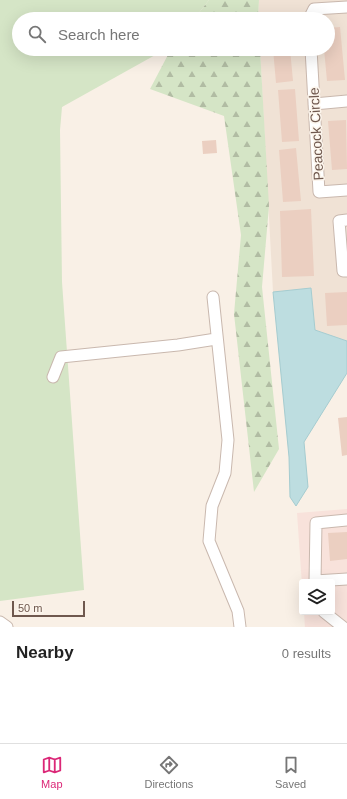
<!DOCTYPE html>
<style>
body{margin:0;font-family:Helvetica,sans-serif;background:#f2f2f2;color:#222}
.controls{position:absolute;right:12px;bottom:12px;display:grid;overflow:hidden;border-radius:4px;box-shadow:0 4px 16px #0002}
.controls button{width:36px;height:36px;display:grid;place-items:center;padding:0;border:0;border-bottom:1px solid #e0e0e0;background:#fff;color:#222;font:20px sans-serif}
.scale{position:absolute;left:12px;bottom:10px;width:73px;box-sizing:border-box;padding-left:4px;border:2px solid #6f584e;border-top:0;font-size:11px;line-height:14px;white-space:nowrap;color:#6f584e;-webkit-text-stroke:3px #fcf5ec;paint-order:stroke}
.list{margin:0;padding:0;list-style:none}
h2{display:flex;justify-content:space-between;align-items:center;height:52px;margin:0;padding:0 16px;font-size:17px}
h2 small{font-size:13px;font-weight:400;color:#767676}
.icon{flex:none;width:22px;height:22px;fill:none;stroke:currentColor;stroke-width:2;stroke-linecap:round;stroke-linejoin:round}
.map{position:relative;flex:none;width:347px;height:627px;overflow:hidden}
.search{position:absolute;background:#fff;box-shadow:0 4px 16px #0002;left:12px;right:12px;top:12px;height:44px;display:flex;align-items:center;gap:10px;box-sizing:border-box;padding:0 14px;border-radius:22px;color:#767676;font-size:15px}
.sheet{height:116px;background:#fff}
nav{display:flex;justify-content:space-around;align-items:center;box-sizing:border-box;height:56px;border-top:1px solid #e0e0e0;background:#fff;font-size:11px;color:#767676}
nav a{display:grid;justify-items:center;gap:2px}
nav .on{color:#db2777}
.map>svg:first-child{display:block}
</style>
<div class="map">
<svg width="347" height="627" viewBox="0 0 347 627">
<defs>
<pattern id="forest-firs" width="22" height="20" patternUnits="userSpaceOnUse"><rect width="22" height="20" fill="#d5e5c6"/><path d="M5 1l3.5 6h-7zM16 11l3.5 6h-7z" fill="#b1bca3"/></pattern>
</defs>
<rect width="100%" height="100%" fill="#f9f0e6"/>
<path fill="#f0e2d5" d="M259 0H347V341L315 330 311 289 273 292 260 49H328V19H258Z"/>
<path fill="#f8e2db" d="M347 509V627H305L304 612H332V582H302V585L297 513Z"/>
<path fill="#d5e5c6" d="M0 0H209L194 19H19V49H166L62 107 60 130 62 282 84 590 0 601Z"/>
<path fill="url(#forest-firs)" d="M209 0H259L258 19H194Z
M171 49H260L269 206 262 287 279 449 254 492 234 314 241 235 224 116 150 89Z"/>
<path fill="#bddde0" stroke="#a5ccd0" d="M311 288 315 330 347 341V373L304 442 308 487 296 506 290 497 289 457 273 292Z"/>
<path fill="#ebcfc1" d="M340 27 345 80 327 81 324 49H328V28Z
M273 49H290L293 81 276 83Z
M295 89 299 141 282 142 278 90Z
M346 120 347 169 332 170 328 121Z
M216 140 217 153 203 154 202 141Z
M296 148 301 201 283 202 279 150Z
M311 209 314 276 282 277 280 211Z
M347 292V325L327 326 325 293Z
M347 417V455L342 456 338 418Z
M347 532V559L330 561 328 533Z"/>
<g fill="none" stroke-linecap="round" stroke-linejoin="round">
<defs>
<path id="minor" d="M309 19 314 9 347 7
M311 49 319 192 347 190
M314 104 347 101
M347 220 339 221 343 271H347
M213 297 228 440 225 473 212 506 209 541 238 611 240 627
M53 377 61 357 178 345 216 339
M315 581 347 579
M315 582 316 523 347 520
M324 612 343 627
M0 622 7 627"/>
</defs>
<use href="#minor" stroke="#c9b8ae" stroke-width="13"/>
<use href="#minor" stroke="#fff" stroke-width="11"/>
</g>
<g text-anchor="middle" stroke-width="3" stroke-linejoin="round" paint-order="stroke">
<g font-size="14" fill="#6f584e" stroke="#fcf5ec">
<text transform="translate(316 134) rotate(-93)" y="5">Peacock Circle</text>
</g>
</g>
</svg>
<div class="controls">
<button><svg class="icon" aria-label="layers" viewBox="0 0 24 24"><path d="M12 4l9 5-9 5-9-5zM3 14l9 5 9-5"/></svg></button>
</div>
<div class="scale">50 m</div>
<div class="search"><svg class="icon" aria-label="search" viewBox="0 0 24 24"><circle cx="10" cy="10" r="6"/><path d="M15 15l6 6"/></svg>Search here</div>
</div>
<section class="sheet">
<h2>Nearby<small>0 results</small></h2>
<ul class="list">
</ul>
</section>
<nav>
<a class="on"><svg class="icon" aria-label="map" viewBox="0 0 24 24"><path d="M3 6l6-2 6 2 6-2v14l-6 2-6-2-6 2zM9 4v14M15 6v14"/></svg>Map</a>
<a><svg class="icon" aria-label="directions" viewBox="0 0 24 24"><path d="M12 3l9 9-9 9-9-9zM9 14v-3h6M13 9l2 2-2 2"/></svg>Directions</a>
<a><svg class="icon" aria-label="saved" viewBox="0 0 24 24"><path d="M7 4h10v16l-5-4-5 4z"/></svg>Saved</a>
</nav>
